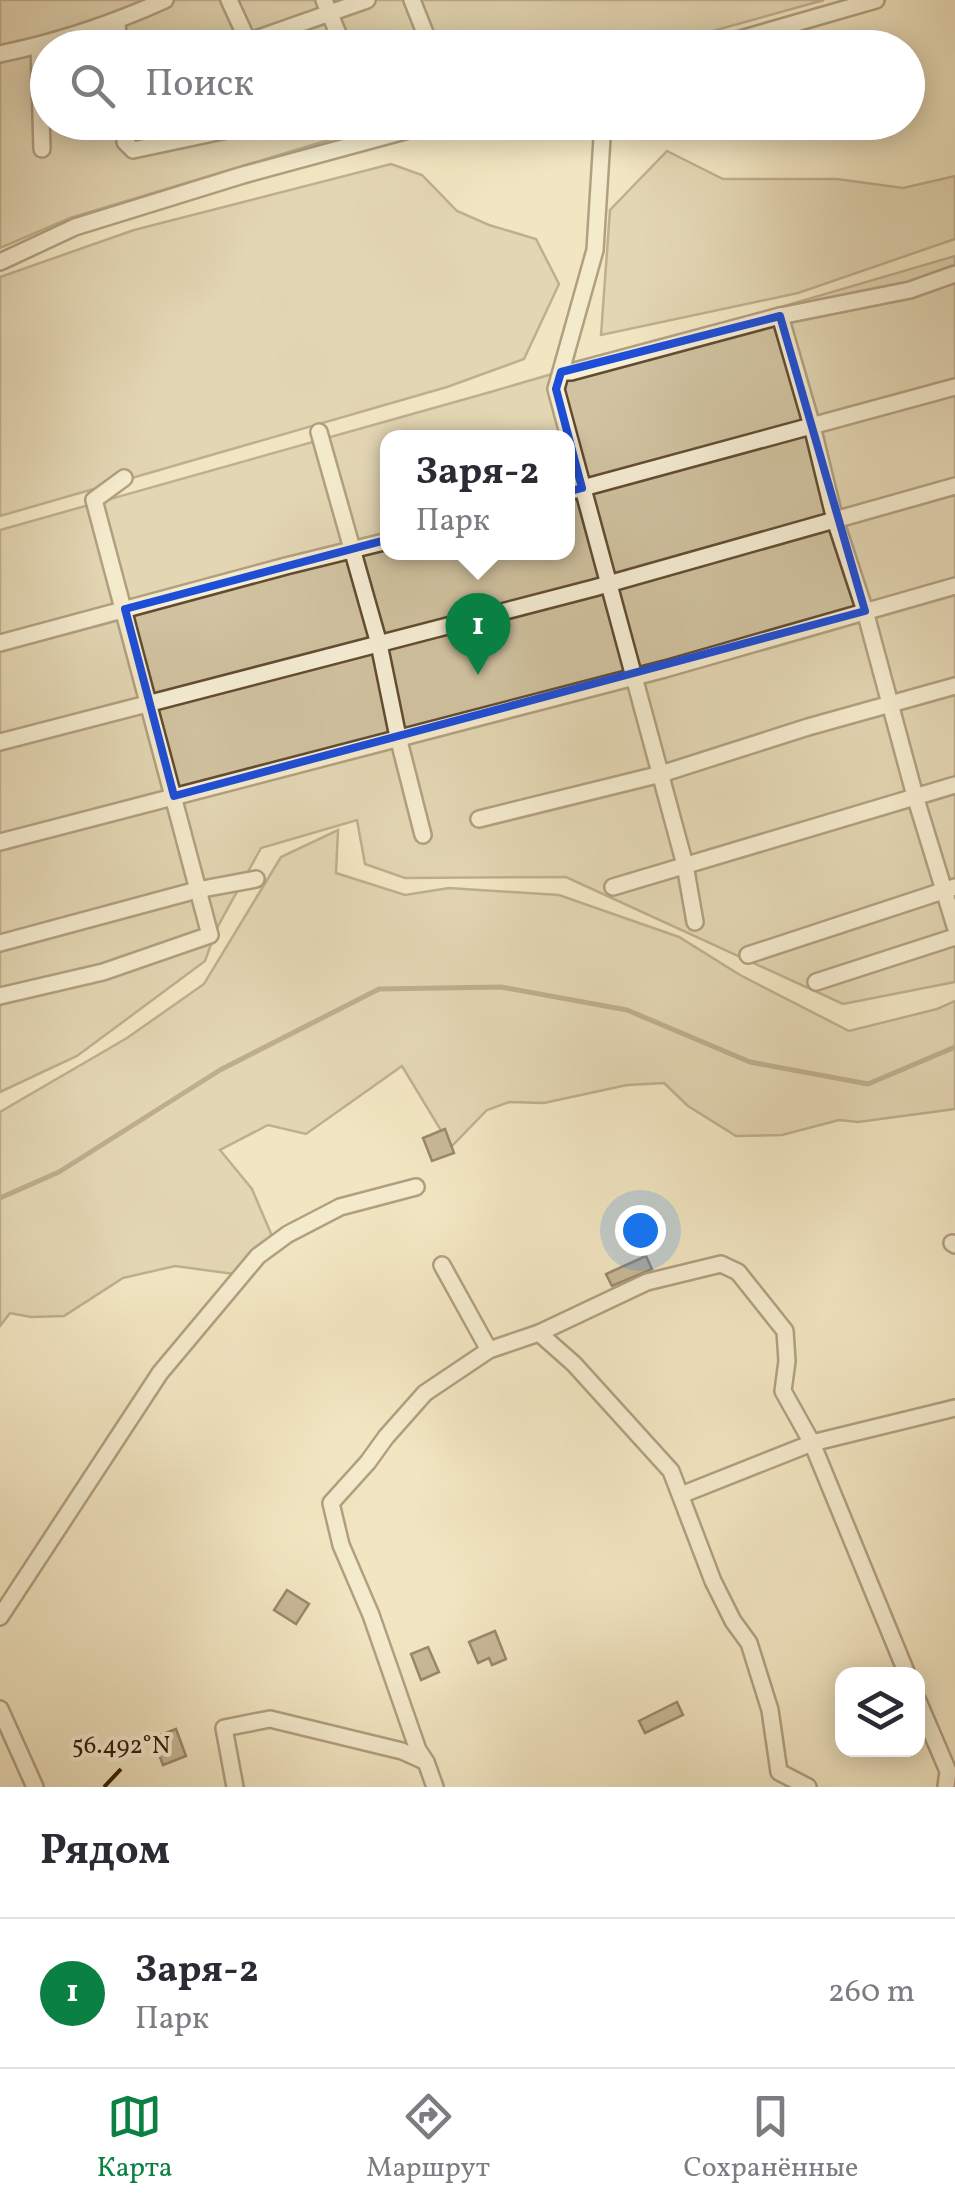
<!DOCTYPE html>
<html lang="ru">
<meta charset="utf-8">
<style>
:root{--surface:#fff;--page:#f2f2f3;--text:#2b2b33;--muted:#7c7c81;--line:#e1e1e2;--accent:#0b8043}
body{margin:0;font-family:Vollkorn,serif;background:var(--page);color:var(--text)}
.controls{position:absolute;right:30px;bottom:30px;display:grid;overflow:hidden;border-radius:20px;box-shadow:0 5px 25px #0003}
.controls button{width:90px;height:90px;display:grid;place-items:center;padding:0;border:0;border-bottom:2px solid var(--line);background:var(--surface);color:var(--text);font:50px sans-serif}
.you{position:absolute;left:640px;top:1230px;width:35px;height:35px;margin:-25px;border:8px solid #fff;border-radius:50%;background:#1a73e8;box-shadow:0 0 0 15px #1a73e833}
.badge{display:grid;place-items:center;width:65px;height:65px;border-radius:50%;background:var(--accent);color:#fff;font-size:32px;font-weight:700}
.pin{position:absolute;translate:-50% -82px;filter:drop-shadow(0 2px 5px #0008)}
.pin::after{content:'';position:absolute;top:52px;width:35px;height:30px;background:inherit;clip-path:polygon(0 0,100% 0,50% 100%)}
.popup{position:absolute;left:380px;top:430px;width:195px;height:130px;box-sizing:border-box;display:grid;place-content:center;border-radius:20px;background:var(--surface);filter:drop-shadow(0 2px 8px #0005);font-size:32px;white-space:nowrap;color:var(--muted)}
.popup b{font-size:38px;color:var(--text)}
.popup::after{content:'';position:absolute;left:50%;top:100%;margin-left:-20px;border:20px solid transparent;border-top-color:var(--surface)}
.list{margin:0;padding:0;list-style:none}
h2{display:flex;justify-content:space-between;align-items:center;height:130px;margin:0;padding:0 40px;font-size:42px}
h2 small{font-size:32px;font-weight:400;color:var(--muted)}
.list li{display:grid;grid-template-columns:65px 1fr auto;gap:30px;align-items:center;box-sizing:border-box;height:150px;padding:0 40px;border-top:2px solid var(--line)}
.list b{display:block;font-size:38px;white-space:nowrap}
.list p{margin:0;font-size:32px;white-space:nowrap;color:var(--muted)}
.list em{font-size:32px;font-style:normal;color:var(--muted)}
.icon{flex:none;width:55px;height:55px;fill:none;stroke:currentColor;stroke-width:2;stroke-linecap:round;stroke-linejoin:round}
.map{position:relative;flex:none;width:955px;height:1787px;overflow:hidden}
.search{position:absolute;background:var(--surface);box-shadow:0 5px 25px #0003;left:30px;right:30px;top:30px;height:110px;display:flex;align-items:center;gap:25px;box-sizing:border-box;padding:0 35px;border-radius:55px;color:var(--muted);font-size:38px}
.sheet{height:280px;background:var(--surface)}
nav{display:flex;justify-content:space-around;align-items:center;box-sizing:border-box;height:140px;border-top:2px solid var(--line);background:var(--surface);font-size:28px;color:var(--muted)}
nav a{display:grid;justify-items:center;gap:5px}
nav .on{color:var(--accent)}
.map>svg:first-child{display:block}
</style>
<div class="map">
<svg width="955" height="1787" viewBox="0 0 955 1787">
<rect width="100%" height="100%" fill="#f2e6c2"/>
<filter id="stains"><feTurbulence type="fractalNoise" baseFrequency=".002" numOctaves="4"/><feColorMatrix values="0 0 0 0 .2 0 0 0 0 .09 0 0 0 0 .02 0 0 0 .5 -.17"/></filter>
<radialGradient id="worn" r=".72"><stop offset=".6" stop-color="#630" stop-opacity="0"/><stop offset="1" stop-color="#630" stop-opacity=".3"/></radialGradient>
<g fill="#d1c3a1" stroke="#826e50" stroke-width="2.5" fill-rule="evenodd">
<polygon points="0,0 824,0 655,47 48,48 48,122 385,123 70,218 0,248"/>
<polygon points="667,151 723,179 837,179 903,188 955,176 955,239 798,293 601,335 610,210"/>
<polygon points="391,164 422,175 457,211 489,225 536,239 559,284 524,359 447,387 0,516 0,277 134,230"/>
<path d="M955,256v726l-112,22 -277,-127 -161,1 -40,-14 -8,-44 -96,28 -44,80 -12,33 -128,95 -77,36v-562l487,-137zM388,438h180v114h-180z"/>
<polygon points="338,830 336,873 405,895 449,888 559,895 679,937 740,975 849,1031 937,1009 955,1001 955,1109 858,1122 839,1120 782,1135 736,1136 688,1106 664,1083 627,1085 544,1103 509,1102 487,1110 451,1147 402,1066 306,1134 268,1125 220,1150 252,1189 278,1250 234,1274 175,1266 123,1278 64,1316 31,1317 10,1313 0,1326 0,1112 127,1038 204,984 281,857"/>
</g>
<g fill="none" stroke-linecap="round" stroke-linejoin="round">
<polyline stroke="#7e6a4d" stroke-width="5" points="0,1198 59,1172 220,1070 379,989 501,987 627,1010 750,1062 868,1084 955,1047"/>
</g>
<g fill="#968365" stroke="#321800" stroke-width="2.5">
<polygon points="445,1129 454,1153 432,1161 423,1138"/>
<polygon points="646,1256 652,1269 612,1286 606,1274"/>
<polygon points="287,1590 309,1604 296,1624 274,1610"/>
<polygon points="495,1631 506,1659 492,1665 489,1658 478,1663 469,1642"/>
<polygon points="428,1647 439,1672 421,1680 411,1654"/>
<polygon points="677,1702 683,1715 645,1733 639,1721"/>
<polygon points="176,1729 186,1756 163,1765 153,1738"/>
</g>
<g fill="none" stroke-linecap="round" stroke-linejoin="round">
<defs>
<g id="minor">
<polyline points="229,0 251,48"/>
<polyline points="324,0 344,48"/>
<polyline points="412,0 431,48"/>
<polyline points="117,22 119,48"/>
<polyline points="39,46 42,149"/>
<polyline points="230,48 367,0"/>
<polyline points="709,48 876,0"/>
<path d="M0,54c58,-12 112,-30 165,-54"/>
<polyline points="124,122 125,142 133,150 264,122"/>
<polyline points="603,122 595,250 556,389 685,865 695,922"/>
<polyline points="0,262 75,227 243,175 438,122"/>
<polyline points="780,316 812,426 835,520 865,611 915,796 955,926"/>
<polyline points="561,372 571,372 780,316 910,290 955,274"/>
<polyline points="319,432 379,644 398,737 423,835"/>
<polyline points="568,492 955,387"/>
<polyline points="0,643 286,566 388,541"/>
<polyline points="0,742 594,588 955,486"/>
<polyline points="479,819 661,774 808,727 955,686"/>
<polyline points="0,842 665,669 955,586"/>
<polyline points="613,887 955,785"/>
<polyline points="0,943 197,890 256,879"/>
<polyline points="748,955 955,887"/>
<polyline points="816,982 955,937"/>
<polyline points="0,996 103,972 210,935 94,500 124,478"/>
<polyline points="952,1243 955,1245"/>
<polyline points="442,1265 489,1350"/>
<polyline points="539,1333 574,1364 671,1471 713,1581 733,1621 749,1643 770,1710 779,1772 808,1787"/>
<polyline points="681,1495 812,1443 955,1408"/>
<polyline points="0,1617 160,1373 258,1256 288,1234 340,1207 416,1187"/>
<polyline points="918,1701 948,1771 946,1787"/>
<polyline points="0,1709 35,1787"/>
<polyline points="235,1787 224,1728 270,1719 402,1751 424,1761"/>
<polyline points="435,1787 426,1762 418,1750 371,1615 341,1545 331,1503 368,1462 386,1437 425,1393 489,1350 539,1333 647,1282 721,1264 738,1272 785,1331 787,1361 783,1391 812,1443 907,1674"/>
</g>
</defs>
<use href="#minor" stroke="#624c30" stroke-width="20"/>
<use href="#minor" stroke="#f7efd7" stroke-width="15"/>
</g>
<path d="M0 0H955V1787H0ZM780,316l85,295 -691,185 -49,-187 457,-121 -26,-99 5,-17z" fill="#f2e6c2" fill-opacity=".55" fill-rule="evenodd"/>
<path fill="none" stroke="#1d4ed8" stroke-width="8" stroke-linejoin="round" d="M780,316l85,295 -691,185 -49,-187 457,-121 -26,-99 5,-17z"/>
<path fill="none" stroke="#321800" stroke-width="4" d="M104,1787l17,-18"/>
<g font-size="25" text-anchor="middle" fill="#321800" stroke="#f7efd7" stroke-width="8" stroke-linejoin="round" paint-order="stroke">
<text x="121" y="1753">56.492°N</text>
</g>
<rect width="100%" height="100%" filter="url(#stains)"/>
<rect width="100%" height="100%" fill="url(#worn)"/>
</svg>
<div class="controls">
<button><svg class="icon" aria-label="layers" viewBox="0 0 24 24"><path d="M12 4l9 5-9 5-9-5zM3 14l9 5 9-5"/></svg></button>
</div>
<div class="you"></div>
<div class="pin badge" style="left:478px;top:675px">1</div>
<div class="popup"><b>Заря-2</b>Парк</div>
<div class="search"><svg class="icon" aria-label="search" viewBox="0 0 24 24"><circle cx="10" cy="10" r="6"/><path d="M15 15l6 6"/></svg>Поиск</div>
</div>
<section class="sheet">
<h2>Рядом<small></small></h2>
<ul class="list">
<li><span class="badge">1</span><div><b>Заря-2</b><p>Парк</p></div><em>260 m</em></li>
</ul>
</section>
<nav>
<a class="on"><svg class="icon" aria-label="map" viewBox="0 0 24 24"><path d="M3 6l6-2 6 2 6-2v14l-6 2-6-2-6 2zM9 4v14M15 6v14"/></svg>Карта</a>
<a><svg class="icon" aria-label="directions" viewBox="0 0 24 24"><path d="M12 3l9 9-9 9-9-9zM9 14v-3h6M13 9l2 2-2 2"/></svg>Маршрут</a>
<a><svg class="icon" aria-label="saved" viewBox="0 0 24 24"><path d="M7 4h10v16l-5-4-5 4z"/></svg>Сохранённые</a>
</nav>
